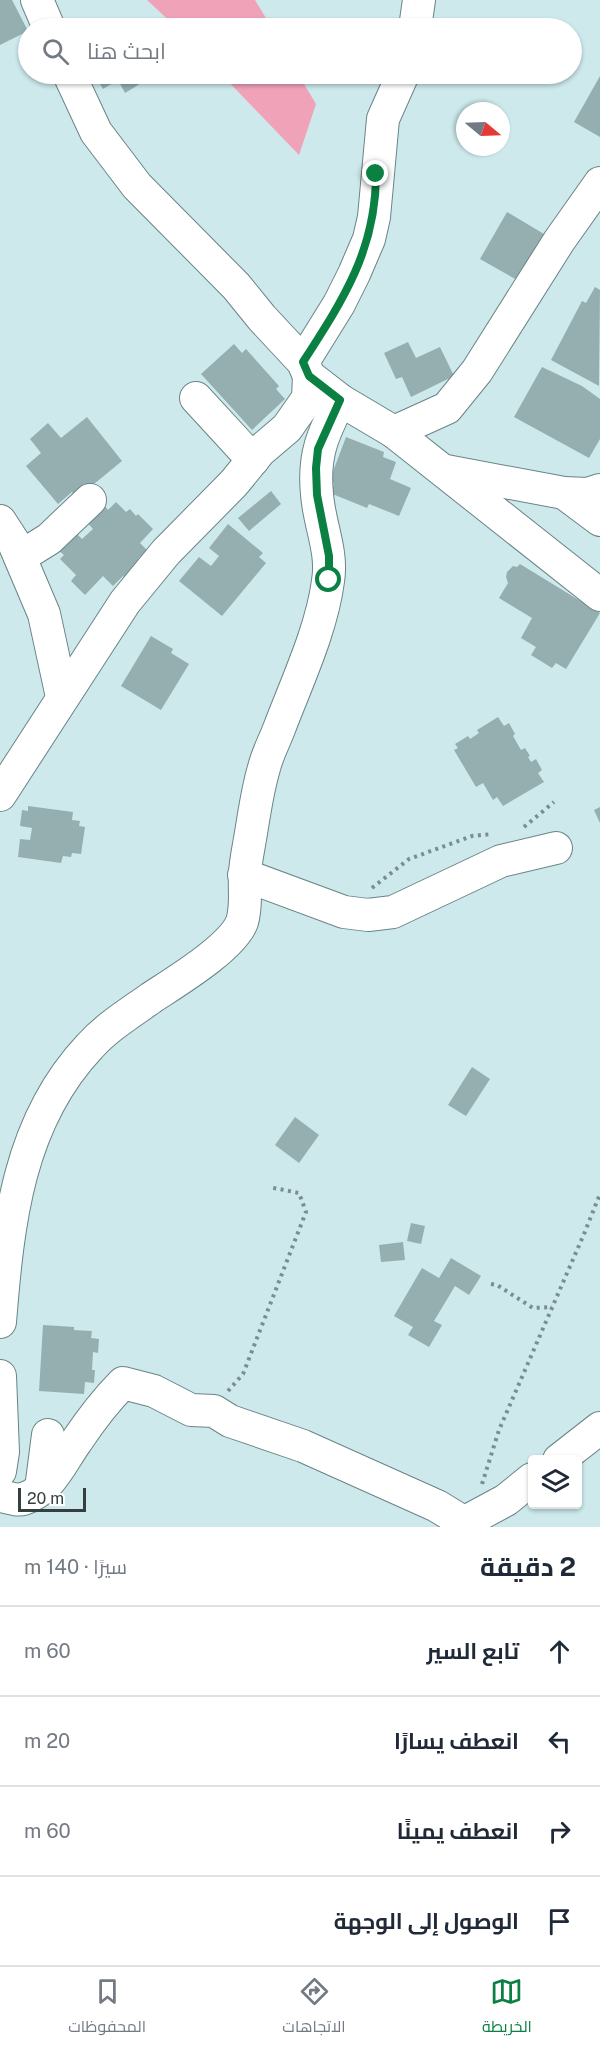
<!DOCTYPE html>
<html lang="ar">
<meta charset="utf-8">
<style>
:root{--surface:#fff;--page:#f6f6f7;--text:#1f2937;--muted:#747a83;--line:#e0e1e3;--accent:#0b8043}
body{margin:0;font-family:"Public Sans",Cairo,sans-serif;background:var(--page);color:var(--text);direction:rtl}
.controls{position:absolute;right:18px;bottom:18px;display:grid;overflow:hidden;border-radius:6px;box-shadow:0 2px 4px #0004}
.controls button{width:54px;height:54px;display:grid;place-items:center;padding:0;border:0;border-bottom:2px solid var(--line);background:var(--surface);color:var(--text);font:30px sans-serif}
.compass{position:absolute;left:456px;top:102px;width:54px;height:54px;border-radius:50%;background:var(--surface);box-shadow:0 2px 4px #0004;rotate:109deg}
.scale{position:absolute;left:18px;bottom:15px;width:68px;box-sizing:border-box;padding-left:6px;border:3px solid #343f3f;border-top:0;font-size:16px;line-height:21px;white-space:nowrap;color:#343f3f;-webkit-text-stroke:4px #fff;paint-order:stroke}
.stop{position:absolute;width:18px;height:18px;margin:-14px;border:4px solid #0b8043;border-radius:50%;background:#fff}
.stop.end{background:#0b8043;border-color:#fff;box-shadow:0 2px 6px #0008}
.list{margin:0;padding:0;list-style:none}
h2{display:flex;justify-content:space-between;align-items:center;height:78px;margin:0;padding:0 24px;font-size:26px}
h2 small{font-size:20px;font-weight:400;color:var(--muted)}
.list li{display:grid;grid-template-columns:39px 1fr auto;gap:18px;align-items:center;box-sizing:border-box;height:90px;padding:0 24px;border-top:2px solid var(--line)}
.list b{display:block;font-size:22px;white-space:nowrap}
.list em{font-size:20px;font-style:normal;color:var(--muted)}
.icon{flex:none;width:33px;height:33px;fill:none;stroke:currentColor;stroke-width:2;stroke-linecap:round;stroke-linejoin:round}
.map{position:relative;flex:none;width:600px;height:1527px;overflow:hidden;direction:ltr}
.search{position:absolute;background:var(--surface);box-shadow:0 2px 4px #0004;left:18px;right:18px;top:18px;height:66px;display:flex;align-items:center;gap:15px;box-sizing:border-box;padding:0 21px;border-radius:33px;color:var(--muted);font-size:22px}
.sheet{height:438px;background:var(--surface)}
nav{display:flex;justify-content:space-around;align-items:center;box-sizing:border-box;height:84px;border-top:2px solid var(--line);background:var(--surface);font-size:16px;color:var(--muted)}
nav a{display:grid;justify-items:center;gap:3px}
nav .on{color:var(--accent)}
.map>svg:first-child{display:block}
</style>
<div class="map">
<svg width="600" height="1527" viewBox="0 0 600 1527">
<rect width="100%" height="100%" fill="#cde9eb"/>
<g fill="#f0a2b9">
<polygon points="147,0 255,0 272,28 177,28"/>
<polygon points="221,74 298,74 316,104 299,155"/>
</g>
<g fill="#95afb1">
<polygon points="0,0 12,0 28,31 0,45"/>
<polygon points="138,23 142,28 128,28"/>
<polygon points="94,74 145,74 148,79 125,93 118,80 103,89"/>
<polygon points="600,76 600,137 574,122"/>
<polygon points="507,212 544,234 517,280 480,259"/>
<polygon points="595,287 600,290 599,386 551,360 582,301 586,303"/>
<polygon points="408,342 416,358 440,347 454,376 411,397 402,377 396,379 384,353"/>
<polygon points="234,344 242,353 246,349 279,386 276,389 285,399 252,430 201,374"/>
<polygon points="542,367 582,386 600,399 600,439 589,458 514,417"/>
<polygon points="87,417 122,461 77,498 72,492 58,504 26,466 41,453 30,439 48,423 61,438"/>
<polygon points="346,437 384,452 383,457 396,462 390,479 411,488 399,516 369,504 367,508 330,493 334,484 329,482"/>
<polygon points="271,491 281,504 249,531 238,518"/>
<polygon points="116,502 126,512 130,509 136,516 138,514 153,529 140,543 147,550 138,559 143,564 127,580 123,576 113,586 103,576 85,595 71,581 76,575 60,559 64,555 58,550 75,532 82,539 93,529 86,521 103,504 108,510"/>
<polygon points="228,524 263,553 259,557 266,563 222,616 179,581 199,557 211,566 219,556 209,548"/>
<polygon points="520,564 600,613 566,669 556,663 552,668 531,655 536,647 521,638 532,618 499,598 508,583 506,577 507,572 513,566 517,567"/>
<polygon points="151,636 173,649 171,653 189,664 161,710 121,686"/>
<polygon points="498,717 504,726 509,723 515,734 513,736 521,750 525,748 530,756 528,757 531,762 536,759 542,770 538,773 544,782 503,806 497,797 493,800 483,783 476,787 454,750 458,748 455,744 468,736 470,739 479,733 477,730"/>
<polygon points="28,806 73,812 72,820 80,821 79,826 85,827 81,854 72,853 71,857 63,856 61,863 18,857 20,839 30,840 32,828 20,826 22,810 28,811"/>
<polygon points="600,807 600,823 594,810"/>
<polygon points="472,1067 490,1079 466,1116 448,1105"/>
<polygon points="295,1117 319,1135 299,1163 275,1145"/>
<polygon points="411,1223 425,1226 421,1244 407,1241"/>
<polygon points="403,1242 405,1260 381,1262 379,1245"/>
<polygon points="451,1258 481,1276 469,1295 455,1286 434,1321 442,1325 429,1347 408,1335 413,1327 394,1316 422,1268 439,1278"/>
<polygon points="43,1325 74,1327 74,1330 92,1331 91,1338 99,1339 98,1353 93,1352 92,1370 95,1370 94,1383 85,1382 84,1394 39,1391"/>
</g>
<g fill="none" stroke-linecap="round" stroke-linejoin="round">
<defs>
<g id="minor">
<polyline points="37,0 49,28"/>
<polyline points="415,28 419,0"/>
<polyline points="69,74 96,132 137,186 236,286 262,318 303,362 309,376 340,400 394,432 600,595"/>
<polyline points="303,362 339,304 354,274 369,239 374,217 383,119 403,74"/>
<polyline points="196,398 253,460"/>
<polyline points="394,432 447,408 477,371 559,241 600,183"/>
<polyline points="446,471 564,493 588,494 600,490"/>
<polyline points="564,493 600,520"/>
<polyline points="0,521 13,541 44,614 62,697"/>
<polyline points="20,557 49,539 90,500"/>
<polyline points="0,795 125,602 166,552 234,483 260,451 287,428 308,398 309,376"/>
<polyline points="244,875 344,912 368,915 393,912 501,861 556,848"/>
<path d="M0,1322c8,-99 18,-200 90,-276 17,-19 40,-33 61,-48 24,-16 81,-50 91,-76 5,-16 2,-31 3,-47 0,-11 3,-24 5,-36 4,-23 7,-48 14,-71 3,-13 10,-26 15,-39 17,-45 43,-100 49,-148 5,-30 -9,-57 -11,-87 -4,-39 6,-60 23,-94"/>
<polyline points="0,1376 3,1452 0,1471"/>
<polyline points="559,1460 600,1428"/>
<polyline points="41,1489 48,1435"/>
<path d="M0,1496c7,1 17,5 23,3 28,-9 38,-36 53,-57 14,-21 29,-41 47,-59l31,8 37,19 23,1 16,10 73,25 134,60 26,16"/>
<polyline points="456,1527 506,1500 532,1479"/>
</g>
</defs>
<use href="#minor" stroke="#6a8486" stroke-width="34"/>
<g stroke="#7b8e8f" stroke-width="4" stroke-dasharray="3 4.5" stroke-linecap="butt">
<polyline points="524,827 554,802"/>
<polyline points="372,888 409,859 472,836 492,834"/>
<polyline points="491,1284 497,1285 533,1308 552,1307"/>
<polyline points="228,1391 243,1374 306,1212 299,1193 269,1187"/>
<polyline points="482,1484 499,1430 584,1234 600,1194"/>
</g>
<use href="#minor" stroke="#fff" stroke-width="32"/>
</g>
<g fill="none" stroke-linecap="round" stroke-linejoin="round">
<path stroke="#0b8043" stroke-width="8" d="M329,580v-24l-12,-61 -1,-27 2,-19 22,-49 -31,-24 -6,-14c40,-62 73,-112 73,-188"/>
</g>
</svg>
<div class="controls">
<button><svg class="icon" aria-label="layers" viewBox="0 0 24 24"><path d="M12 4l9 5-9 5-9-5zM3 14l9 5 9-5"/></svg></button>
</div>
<svg class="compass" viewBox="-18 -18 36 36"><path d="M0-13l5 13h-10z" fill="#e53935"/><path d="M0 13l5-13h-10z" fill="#747a83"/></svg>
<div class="scale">20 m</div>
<div class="stop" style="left:329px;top:580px"></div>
<div class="stop end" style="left:376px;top:174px"></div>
<div class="search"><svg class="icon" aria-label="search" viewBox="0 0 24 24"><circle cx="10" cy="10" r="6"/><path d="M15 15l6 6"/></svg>ابحث هنا</div>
</div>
<section class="sheet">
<h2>2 دقيقة<small>سيرًا · 140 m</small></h2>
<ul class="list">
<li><svg class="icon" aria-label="ahead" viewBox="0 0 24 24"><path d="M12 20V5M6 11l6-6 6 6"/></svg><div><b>تابع السير</b></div><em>60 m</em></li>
<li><svg class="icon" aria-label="left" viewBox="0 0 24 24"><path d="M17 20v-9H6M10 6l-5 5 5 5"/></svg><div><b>انعطف يسارًا</b></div><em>20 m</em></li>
<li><svg class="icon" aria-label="right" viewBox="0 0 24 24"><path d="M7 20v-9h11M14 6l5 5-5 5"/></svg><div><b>انعطف يمينًا</b></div><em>60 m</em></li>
<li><svg class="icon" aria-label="arrive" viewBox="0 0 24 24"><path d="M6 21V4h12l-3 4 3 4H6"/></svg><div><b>الوصول إلى الوجهة</b></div></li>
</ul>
</section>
<nav>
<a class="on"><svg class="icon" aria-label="map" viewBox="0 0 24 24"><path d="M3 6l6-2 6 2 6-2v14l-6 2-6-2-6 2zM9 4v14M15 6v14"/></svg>الخريطة</a>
<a><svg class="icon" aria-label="directions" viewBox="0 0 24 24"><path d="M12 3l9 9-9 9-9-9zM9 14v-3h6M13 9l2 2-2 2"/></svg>الاتجاهات</a>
<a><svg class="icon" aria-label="saved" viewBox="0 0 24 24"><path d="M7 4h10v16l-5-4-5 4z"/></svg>المحفوظات</a>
</nav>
